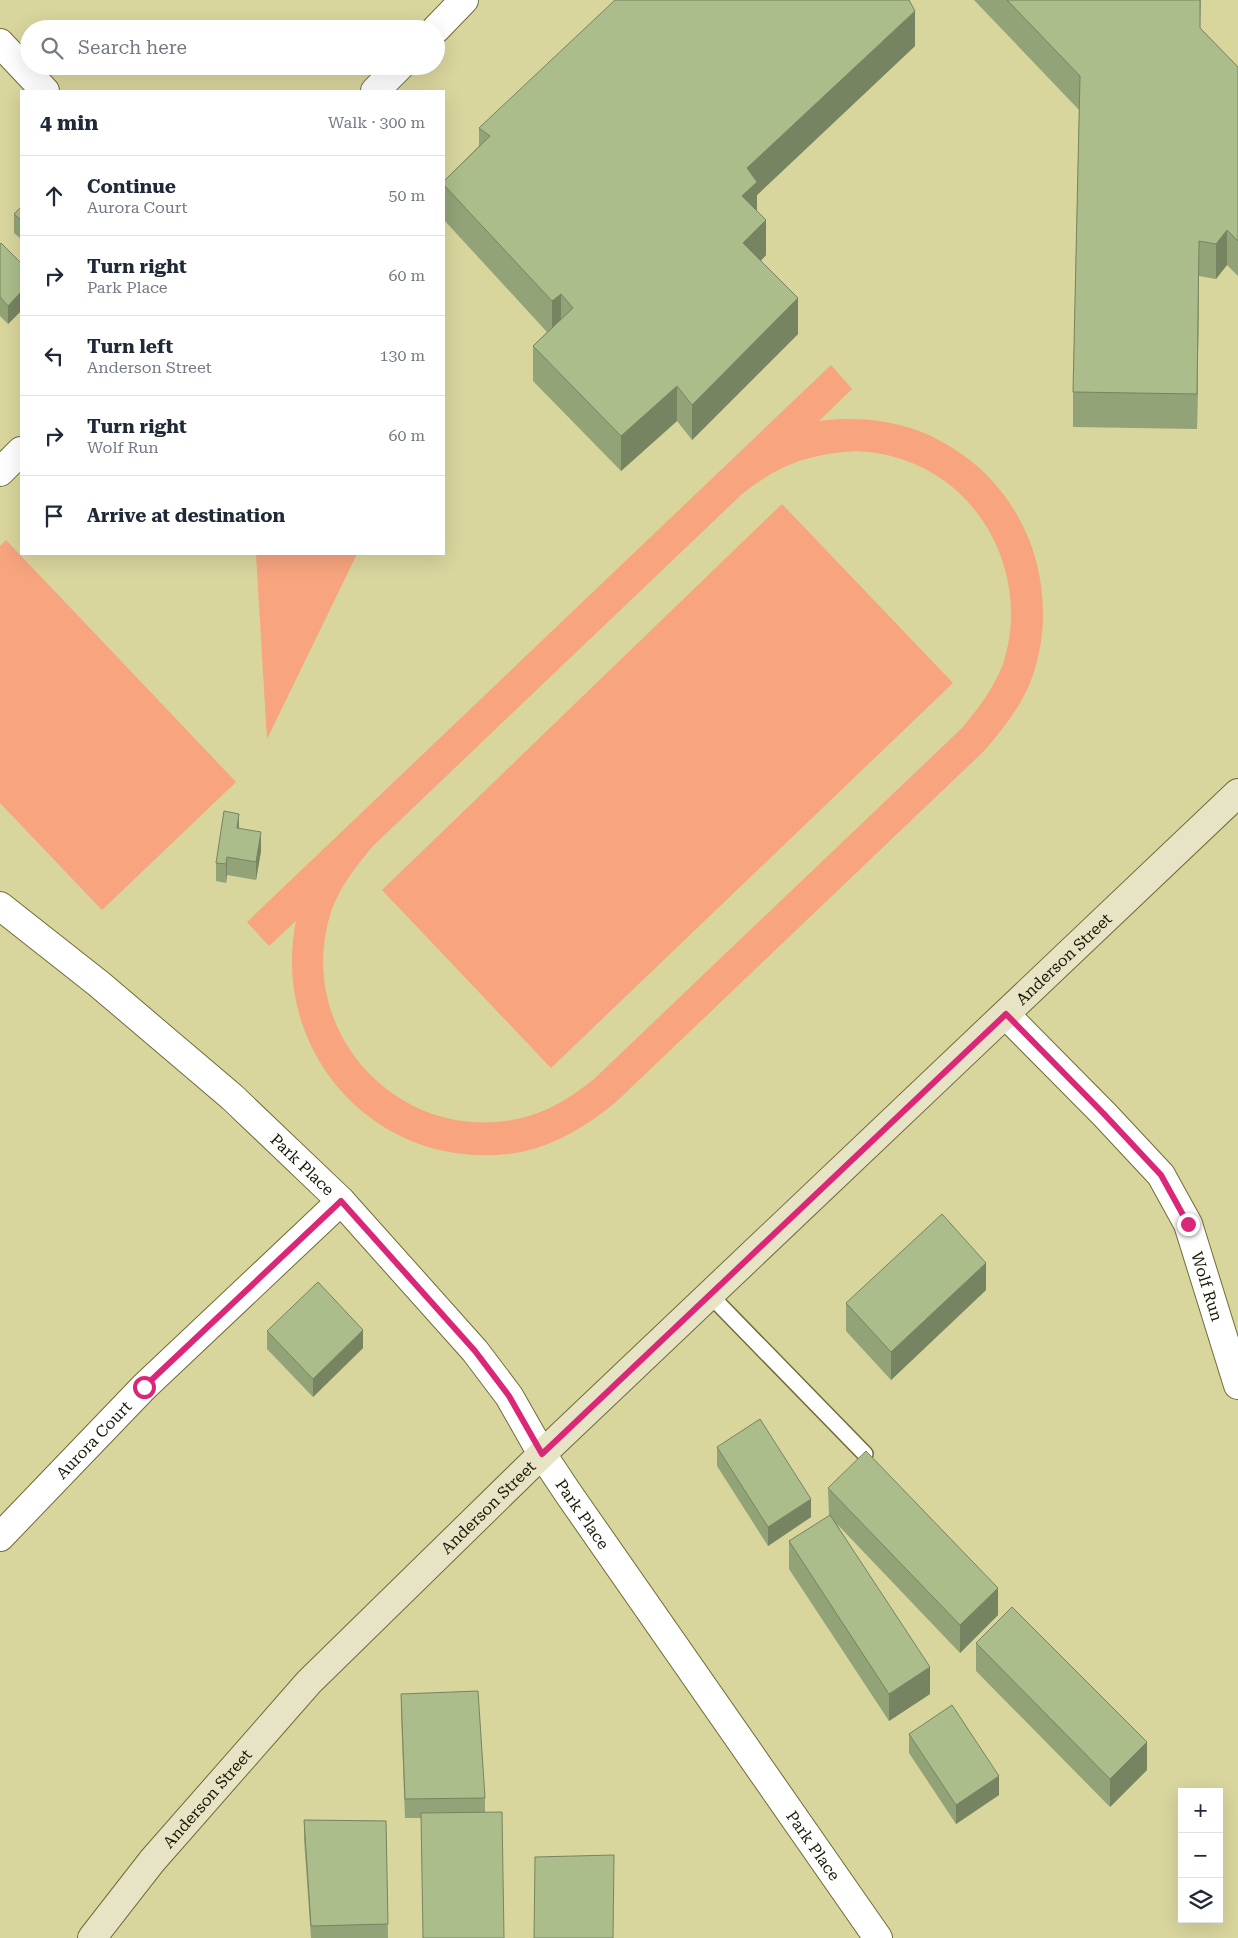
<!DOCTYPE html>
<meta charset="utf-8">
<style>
:root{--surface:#fff;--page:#f2f2f3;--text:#1f2937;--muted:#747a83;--line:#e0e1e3}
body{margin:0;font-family:"Roboto Serif",serif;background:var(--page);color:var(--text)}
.controls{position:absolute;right:15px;bottom:15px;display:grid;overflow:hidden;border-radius:0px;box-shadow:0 5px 20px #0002}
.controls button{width:45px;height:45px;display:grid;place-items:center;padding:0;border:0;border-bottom:1px solid var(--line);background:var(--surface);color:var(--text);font:25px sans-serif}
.stop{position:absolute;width:15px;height:15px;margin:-11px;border:4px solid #db2777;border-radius:50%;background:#fff}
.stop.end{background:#db2777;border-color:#fff;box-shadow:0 1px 5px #0008}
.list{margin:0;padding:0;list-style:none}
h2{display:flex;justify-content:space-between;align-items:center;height:65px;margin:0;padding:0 20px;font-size:21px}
h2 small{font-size:16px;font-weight:400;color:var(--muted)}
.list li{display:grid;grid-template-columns:32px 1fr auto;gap:15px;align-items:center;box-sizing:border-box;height:80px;padding:0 20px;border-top:1px solid var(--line)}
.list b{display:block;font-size:19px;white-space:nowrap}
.list p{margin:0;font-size:16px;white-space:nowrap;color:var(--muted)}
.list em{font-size:16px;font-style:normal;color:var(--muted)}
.icon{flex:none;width:28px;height:28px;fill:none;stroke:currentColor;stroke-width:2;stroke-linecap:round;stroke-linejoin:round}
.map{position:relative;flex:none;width:1238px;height:1938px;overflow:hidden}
.search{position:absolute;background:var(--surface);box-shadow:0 5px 20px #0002;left:20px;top:20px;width:425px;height:55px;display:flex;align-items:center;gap:12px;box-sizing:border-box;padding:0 18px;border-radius:28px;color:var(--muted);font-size:19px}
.panel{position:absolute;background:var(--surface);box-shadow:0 5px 20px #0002;left:20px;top:90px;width:425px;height:465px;border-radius:0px}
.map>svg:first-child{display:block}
</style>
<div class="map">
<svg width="1238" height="1938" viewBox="0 0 1238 1938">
<rect width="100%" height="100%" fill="#d8d59d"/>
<g fill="#f7a47f" fill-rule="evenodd">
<path d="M831,365l21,24 -33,32c32,-4 63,-2 94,8 14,4 28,12 41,20 75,47 107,142 79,226 -10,29 -29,53 -49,76l-368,351c-32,26 -66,47 -108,52 -134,15 -238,-103 -212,-233l-27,25 -22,-24zM856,451c16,1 32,3 48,9 83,28 126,122 99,204 -9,24 -25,45 -41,64l-368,351c-20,16 -41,30 -65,37 -125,36 -239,-84 -197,-207 9,-24 25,-44 41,-63l368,-351c37,-30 67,-41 115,-44z"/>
<polygon points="782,504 953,683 551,1068 382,890"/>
<polygon points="6,540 236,782 102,910 0,803 0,546"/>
<polygon points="256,554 357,554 267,739"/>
</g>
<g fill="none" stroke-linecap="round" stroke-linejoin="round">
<defs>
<polyline id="lane" points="710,1295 865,1454"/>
<g id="street">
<polyline points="436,29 464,0"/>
<polyline points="0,43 45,91"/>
<polyline points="375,91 400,66"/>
<polyline points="0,472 21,451"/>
<path id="s1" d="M0,906l99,78 133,113 109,104 134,150 34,45 33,58 26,39 310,445"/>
<path id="s2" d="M1006,1015l98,99 57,61 27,49 50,161"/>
<path id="s3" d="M0,1537l144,-150 197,-186"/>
</g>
<g id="secondary">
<path id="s4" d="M92,1938l60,-77 157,-179 233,-228 696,-661"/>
</g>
</defs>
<use href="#lane" stroke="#706c38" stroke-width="18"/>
<use href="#street" stroke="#706c38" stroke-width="30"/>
<use href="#secondary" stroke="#706c38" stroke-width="30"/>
<use href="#lane" stroke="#fff" stroke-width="15"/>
<use href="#street" stroke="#fff" stroke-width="28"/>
<use href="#secondary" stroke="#e6e4c5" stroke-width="28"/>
</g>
<g fill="#92a377">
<polygon points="974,0 1201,0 1200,28 1238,67 1238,276 1227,265 1216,279 1199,276 1197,429 1073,427 1073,392 1079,110"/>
<polygon points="915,46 757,195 757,211 766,255 761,261 798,334 692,440 677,421 621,471 533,381 533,346 547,332 444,220 444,181 479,146 479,128"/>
<polygon points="21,207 21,239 14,233 14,214"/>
<polygon points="0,244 21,263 21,311 8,324 0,316"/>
<polygon points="239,828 261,851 256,880 227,875 226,883 216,881 216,863"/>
<polygon points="986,1290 891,1380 846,1331 846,1303"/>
<polygon points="267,1331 363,1348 313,1397 267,1349"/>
<polygon points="717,1447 811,1517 768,1546 717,1466"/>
<polygon points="828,1488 998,1615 960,1653 837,1524 930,1694 889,1721 789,1569 789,1541 829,1516"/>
<polygon points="976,1643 1147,1770 1110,1807 976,1671"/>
<polygon points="401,1694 485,1798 485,1812 421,1818 405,1818 401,1712"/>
<polygon points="909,1734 999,1795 956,1824 909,1753"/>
<polygon points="304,1820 386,1821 388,1938 311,1938 304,1839"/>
</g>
<g fill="#778461">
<polygon points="915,11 915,46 757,195 757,217 742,196 747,168"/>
<polygon points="766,220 766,255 743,278 743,243"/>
<polygon points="1227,230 1227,265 1216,279 1216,244"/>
<polygon points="1199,241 1199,276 1197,429 1197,394"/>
<polygon points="21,292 21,311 8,324 8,306"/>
<polygon points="561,294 561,329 552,337 552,301"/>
<polygon points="798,298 798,334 692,440 692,405"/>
<polygon points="677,386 677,421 621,471 621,436"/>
<polygon points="239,814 239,832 237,828"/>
<polygon points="261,832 261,851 256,880 256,862"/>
<polygon points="227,857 227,875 226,883 226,864"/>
<polygon points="986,1263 986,1290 891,1380 891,1352"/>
<polygon points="363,1330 363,1348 313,1397 313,1379"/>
<polygon points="811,1499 811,1517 768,1546 768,1527"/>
<polygon points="998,1588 998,1615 960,1653 960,1625"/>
<polygon points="930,1667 930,1694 889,1721 889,1694"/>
<polygon points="1147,1742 1147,1770 1110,1807 1110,1779"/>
<polygon points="999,1776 999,1795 956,1824 956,1805"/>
</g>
<g fill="#aabd8a" stroke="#778461">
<polygon points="615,0 909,0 915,11 747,168 757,182 742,196 766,220 743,243 798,298 692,405 677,386 621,436 533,346 573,308 561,294 552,301 444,185 444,181 490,136 479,128"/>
<polygon points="1007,0 1200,0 1200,28 1238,67 1238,241 1227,230 1216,244 1199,241 1197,394 1073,392 1080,76"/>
<polygon points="21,207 21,220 14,214"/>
<polygon points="1,243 21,263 21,292 8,306 0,297 0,244"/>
<polygon points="224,811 239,814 237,828 261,832 256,862 227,857 226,864 216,863"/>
<polygon points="942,1214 986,1263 891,1352 846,1303"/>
<polygon points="318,1282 363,1330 313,1379 267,1331"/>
<polygon points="760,1419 811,1499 768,1527 717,1447"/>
<polygon points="866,1451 998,1588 960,1625 828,1488"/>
<polygon points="830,1515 930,1667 889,1694 789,1541"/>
<polygon points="1012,1607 1147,1742 1110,1779 976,1643"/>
<polygon points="478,1691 485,1798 405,1799 401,1694"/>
<polygon points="952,1705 999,1776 956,1805 909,1734"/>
<polygon points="502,1812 504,1938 423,1938 421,1813"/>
<polygon points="304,1820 386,1821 388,1924 311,1926"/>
<polygon points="614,1855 613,1938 534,1938 535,1857"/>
</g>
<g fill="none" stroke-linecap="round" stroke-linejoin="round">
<polyline stroke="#db2777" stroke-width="6" points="144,1387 341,1201 475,1351 509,1396 542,1454 1006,1014 1104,1114 1161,1175 1188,1224"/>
</g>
<g text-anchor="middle" stroke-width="4.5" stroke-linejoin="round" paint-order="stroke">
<g font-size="16" fill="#1a1804" stroke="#d8d59d">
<text dy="6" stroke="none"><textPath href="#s4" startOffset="1381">Anderson Street</textPath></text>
<text dy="6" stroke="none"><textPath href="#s1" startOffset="398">Park Place</textPath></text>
<text dy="6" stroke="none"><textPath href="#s2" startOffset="344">Wolf Run</textPath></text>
<text dy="6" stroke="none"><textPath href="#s3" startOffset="135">Aurora Court</textPath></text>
<text dy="6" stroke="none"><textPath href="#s4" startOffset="586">Anderson Street</textPath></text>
<text dy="6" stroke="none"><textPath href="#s1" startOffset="848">Park Place</textPath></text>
<text dy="6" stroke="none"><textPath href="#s4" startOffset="181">Anderson Street</textPath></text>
<text dy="6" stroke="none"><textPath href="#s1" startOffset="1252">Park Place</textPath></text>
</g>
</g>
</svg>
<div class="controls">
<button>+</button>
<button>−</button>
<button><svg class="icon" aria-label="layers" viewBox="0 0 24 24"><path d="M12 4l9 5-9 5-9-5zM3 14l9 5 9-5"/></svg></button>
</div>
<div class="stop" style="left:144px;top:1387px"></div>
<div class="stop end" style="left:1188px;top:1224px"></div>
<div class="search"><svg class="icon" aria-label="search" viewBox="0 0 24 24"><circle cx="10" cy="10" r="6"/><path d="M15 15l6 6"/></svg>Search here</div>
<section class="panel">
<h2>4 min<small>Walk · 300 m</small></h2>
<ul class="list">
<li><svg class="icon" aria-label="ahead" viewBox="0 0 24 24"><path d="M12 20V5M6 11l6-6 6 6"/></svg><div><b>Continue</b><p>Aurora Court</p></div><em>50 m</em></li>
<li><svg class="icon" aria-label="right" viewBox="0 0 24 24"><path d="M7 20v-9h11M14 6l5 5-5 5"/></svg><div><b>Turn right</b><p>Park Place</p></div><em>60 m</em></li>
<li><svg class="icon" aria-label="left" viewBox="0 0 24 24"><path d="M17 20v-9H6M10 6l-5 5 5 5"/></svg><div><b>Turn left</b><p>Anderson Street</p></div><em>130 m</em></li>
<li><svg class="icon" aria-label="right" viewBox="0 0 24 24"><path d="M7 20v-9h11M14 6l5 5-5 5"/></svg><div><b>Turn right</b><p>Wolf Run</p></div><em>60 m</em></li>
<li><svg class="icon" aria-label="arrive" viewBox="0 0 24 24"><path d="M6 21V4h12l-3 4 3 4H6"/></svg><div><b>Arrive at destination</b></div></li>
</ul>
</section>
</div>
